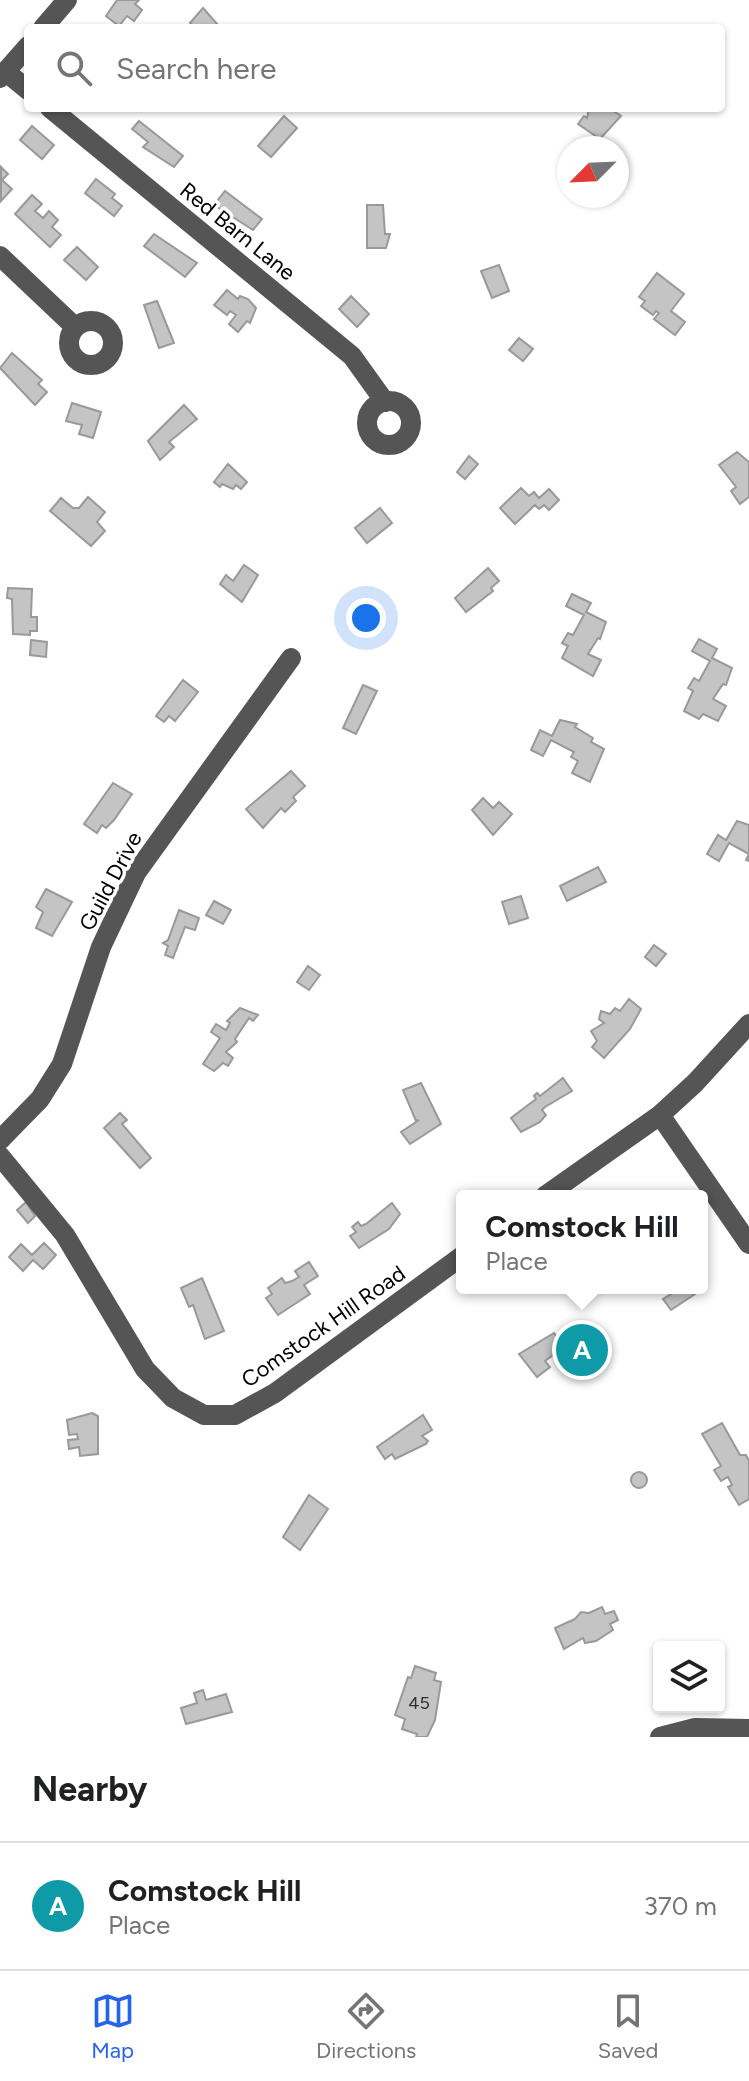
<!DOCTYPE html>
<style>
:root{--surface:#fff;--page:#f6f6f6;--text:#202124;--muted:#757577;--line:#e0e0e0;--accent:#2563eb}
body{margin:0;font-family:Figtree,sans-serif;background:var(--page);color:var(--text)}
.controls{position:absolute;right:24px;bottom:24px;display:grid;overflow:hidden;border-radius:8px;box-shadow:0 2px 6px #0004}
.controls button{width:72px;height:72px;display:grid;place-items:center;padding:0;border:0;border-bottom:2px solid var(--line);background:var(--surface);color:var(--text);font:40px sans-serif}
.compass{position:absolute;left:557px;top:136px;width:72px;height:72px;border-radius:50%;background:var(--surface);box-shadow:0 2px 6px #0004;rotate:246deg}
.you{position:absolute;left:366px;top:618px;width:28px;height:28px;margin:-20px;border:6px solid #fff;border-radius:50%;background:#1a73e8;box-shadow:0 0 0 12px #1a73e833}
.badge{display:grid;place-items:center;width:52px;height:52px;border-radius:50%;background:var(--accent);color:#fff;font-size:26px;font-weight:700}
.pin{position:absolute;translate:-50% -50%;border:4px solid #fff;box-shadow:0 2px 8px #0006}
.popup{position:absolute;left:456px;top:1190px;width:252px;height:104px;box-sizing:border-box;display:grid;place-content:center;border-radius:8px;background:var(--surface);filter:drop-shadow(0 2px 6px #0005);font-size:26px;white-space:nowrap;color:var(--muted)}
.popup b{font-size:30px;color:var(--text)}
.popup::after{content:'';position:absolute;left:50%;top:100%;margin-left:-16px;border:16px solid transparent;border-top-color:var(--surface)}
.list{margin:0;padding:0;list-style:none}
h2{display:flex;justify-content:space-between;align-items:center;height:104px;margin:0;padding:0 32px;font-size:34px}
h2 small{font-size:26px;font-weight:400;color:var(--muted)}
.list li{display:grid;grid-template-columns:52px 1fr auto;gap:24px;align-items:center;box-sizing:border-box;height:128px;padding:0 32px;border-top:2px solid var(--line)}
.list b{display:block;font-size:30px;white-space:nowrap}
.list p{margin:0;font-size:26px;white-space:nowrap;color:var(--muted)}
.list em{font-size:26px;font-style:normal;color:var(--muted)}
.icon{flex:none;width:44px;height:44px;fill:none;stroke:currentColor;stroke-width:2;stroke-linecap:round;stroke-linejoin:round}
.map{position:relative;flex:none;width:749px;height:1737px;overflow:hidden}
.search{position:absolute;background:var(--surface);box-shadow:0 2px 6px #0004;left:24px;right:24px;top:24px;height:88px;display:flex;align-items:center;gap:20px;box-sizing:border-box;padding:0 28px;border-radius:8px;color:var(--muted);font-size:30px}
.sheet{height:232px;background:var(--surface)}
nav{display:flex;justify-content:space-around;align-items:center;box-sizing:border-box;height:112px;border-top:2px solid var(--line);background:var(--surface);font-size:22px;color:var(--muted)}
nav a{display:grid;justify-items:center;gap:4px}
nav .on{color:var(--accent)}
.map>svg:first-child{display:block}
</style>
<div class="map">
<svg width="749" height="1737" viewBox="0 0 749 1737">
<rect width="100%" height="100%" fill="#fff"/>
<g fill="#c4c4c4" stroke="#999" stroke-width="2">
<polygon points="117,0 139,0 135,4 142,10 134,21 127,16 119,26 106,16"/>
<polygon points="203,8 218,25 215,28 196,28 190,23"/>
<polygon points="589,108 609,108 621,116 600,139 578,124 584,116 587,118"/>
<polygon points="284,116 297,128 271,157 258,146"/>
<polygon points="139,121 183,156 174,167 143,147 148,142 132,129"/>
<polygon points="32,126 54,145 42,159 20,140"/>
<polygon points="1,167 8,174 2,180 12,189 1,201"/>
<polygon points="96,179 115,194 112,198 122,206 114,216 85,193"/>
<polygon points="225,191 262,219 253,230 214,205"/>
<polygon points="32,195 42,204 35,211 43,218 49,211 58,220 52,227 61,235 50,247 15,214"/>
<polygon points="367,205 383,205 385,234 390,234 386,248 367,248"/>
<polygon points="154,234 197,263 185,277 144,246"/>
<polygon points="77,247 98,267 86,280 64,260"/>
<polygon points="499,265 509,291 492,298 481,271"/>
<polygon points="657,273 684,294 671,311 685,322 675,335 654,319 659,313 656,311 653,315 641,306 645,301 639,297"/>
<polygon points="227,290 238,299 240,296 248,299 256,308 250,323 247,321 238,332 229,324 236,315 230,311 227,315 214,305"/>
<polygon points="351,296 369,314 357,327 339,309"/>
<polygon points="157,301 174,343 159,348 144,305"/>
<polygon points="519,338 533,349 523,361 509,350"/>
<polygon points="12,353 42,380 38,384 47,392 35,405 0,368"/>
<polygon points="72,403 101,412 93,438 79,434 82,425 66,421"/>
<polygon points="184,405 197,419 169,442 174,447 160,460 148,441"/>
<polygon points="737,452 749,462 749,497 740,504 731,491 736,487 719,465"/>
<polygon points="469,456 478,464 465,479 457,472"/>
<polygon points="228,464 247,482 241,489 236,485 233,489 222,484 220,487 214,482"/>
<polygon points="521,488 529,496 534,492 539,498 549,489 559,500 549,510 544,505 539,509 535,505 515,524 500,508"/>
<polygon points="88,497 105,512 97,522 105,531 91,546 50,511 61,498 73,508 79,508"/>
<polygon points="380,508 392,523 367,543 355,528"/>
<polygon points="244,565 258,575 242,602 220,584 226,575 233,581"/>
<polygon points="488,568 499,581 491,588 493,591 466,612 455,598"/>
<polygon points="8,588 32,589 31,617 37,617 37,631 30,631 30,635 13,634 12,599 7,598"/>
<polygon points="572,594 591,603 586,612 606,622 600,639 598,638 588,654 601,660 593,676 562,658 568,646 562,643 568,633 573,635 584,615 566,606"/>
<polygon points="699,639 717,649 712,658 732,668 726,685 723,684 713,699 726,706 718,721 703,714 699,719 684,711 693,691 688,688 694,678 699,681 710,661 692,651"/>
<polygon points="31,640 47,642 46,657 30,655"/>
<polygon points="183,680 198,692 175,721 169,716 164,722 156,716"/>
<polygon points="363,685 377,691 356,734 343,728"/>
<polygon points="560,720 577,724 575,727 593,738 591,742 604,749 590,782 572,773 578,761 571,757 574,752 551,740 543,756 531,750 540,730 552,736"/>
<polygon points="291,771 305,786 293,797 296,801 285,812 281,808 263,828 246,809"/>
<polygon points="113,783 132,794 114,820 106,828 102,825 97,833 84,824"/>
<polygon points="483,798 493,808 499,802 512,814 493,835 472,810"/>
<polygon points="737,821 749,825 749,861 746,860 749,854 729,843 719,861 707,854 718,835 726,840"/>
<polygon points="598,867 606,882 567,901 560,886"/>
<polygon points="46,889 72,902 52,936 36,928 43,912 36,907"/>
<polygon points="521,896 528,918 509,924 502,902"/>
<polygon points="214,901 231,910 223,924 206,915"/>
<polygon points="179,910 199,918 195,930 185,927 173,958 165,955 168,946 163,943 168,940"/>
<polygon points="654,945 666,954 656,966 645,957"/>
<polygon points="308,966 320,975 309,990 297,982"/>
<polygon points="629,999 641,1009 630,1029 604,1058 592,1047 597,1041 591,1031 604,1023 599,1019 601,1011 610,1014 615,1008 620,1011"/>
<polygon points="240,1008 258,1015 253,1021 249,1018 235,1039 237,1042 226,1052 233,1058 228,1066 223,1063 214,1071 203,1064 220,1038 211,1032 216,1024 226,1030 230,1023 227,1021"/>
<polygon points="563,1078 572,1091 545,1107 542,1110 546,1115 540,1122 521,1132 511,1118 536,1099 534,1096 537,1093 540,1096"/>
<polygon points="421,1083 441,1124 410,1144 401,1132 419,1120 416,1121 403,1090"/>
<polygon points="120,1113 127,1120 122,1124 151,1158 140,1168 104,1128"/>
<polygon points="26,1202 35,1216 28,1223 17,1210"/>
<polygon points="392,1203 400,1214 389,1229 359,1248 350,1236 356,1232 352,1227 358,1222 361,1226 366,1224"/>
<polygon points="44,1243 56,1255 43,1269 33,1260 23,1271 9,1257 21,1244 32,1255"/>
<polygon points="309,1262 318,1276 304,1285 310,1294 278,1315 266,1298 272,1294 268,1288 282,1278 285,1283 292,1281 299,1277 295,1271"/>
<polygon points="202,1278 224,1331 205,1339 193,1305 189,1307 181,1288"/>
<polygon points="667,1288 691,1288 695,1294 671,1310 663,1299 671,1294"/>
<polygon points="554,1333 564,1347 545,1361 550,1367 537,1377 519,1354"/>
<polygon points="92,1413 98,1416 98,1454 80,1456 79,1447 69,1449 68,1440 78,1439 77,1434 69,1435 67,1420"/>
<polygon points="423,1415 432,1430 422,1436 428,1441 426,1444 395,1459 392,1454 385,1459 377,1447"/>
<polygon points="722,1423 740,1455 746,1455 749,1461 749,1499 739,1505 728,1487 732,1485 728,1477 721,1481 714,1470 721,1466 702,1434"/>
<circle cx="639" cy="1480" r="8"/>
<polygon points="309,1495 328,1509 300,1550 283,1537"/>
<polygon points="602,1607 605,1614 614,1611 618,1620 610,1624 613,1630 596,1641 585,1643 583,1638 564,1649 555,1628 575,1619 581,1612 589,1613"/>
<polygon points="415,1666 436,1673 434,1680 441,1682 435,1720 427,1737 416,1737 417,1734 402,1729 405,1719 395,1715 408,1677 411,1678"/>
<polygon points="203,1690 206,1700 226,1694 232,1712 186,1724 181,1708 197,1703 194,1693"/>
</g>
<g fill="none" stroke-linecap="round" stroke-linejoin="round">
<g stroke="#555" stroke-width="20">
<polyline points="43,28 67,0"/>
<polyline points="6,72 28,90"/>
<polyline points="0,78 28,46"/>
<polyline points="50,108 352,356 385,402"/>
<polyline points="0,256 75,327"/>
<circle cx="91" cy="343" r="22"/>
<circle cx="389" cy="423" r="22"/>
<polyline points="660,1115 749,1244"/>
<polyline points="0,1140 40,1099 62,1064 101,947 136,873 291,658"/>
<polyline points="0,1156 65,1235 145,1369 173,1398 204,1415 235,1415 275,1393 462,1256"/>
<polyline points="545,1196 660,1115 695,1083 749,1024"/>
<polyline points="660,1737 695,1728 749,1729"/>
</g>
</g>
<g text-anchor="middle" stroke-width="7" stroke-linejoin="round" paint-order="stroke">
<g font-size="18" fill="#313131">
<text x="419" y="1709">45</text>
</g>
<g font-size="22" fill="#000" stroke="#fff">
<text transform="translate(238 231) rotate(39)" y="8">Red Barn Lane</text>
<text transform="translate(110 881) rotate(-62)" y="8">Guild Drive</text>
<text transform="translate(323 1326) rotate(-35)" y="8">Comstock Hill Road</text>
</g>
</g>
</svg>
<div class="controls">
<button><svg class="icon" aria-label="layers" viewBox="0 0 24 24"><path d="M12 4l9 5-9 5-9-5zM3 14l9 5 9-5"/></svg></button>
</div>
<svg class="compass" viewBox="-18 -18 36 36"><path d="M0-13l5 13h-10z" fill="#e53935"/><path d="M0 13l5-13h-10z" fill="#757577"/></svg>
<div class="you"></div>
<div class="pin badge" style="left:582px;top:1350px;background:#0f9aa8">A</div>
<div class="popup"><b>Comstock Hill</b>Place</div>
<div class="search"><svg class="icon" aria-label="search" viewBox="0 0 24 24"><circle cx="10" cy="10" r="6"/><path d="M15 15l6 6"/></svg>Search here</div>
</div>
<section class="sheet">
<h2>Nearby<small></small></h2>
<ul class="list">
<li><span class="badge" style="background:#0f9aa8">A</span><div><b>Comstock Hill</b><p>Place</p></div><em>370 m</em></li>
</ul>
</section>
<nav>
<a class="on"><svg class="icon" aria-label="map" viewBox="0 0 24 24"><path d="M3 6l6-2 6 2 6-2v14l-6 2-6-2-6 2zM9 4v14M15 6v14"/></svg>Map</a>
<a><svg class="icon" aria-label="directions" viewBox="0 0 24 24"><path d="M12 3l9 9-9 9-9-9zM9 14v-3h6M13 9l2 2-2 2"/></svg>Directions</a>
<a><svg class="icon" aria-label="saved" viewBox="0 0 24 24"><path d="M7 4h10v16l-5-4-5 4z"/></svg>Saved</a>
</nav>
